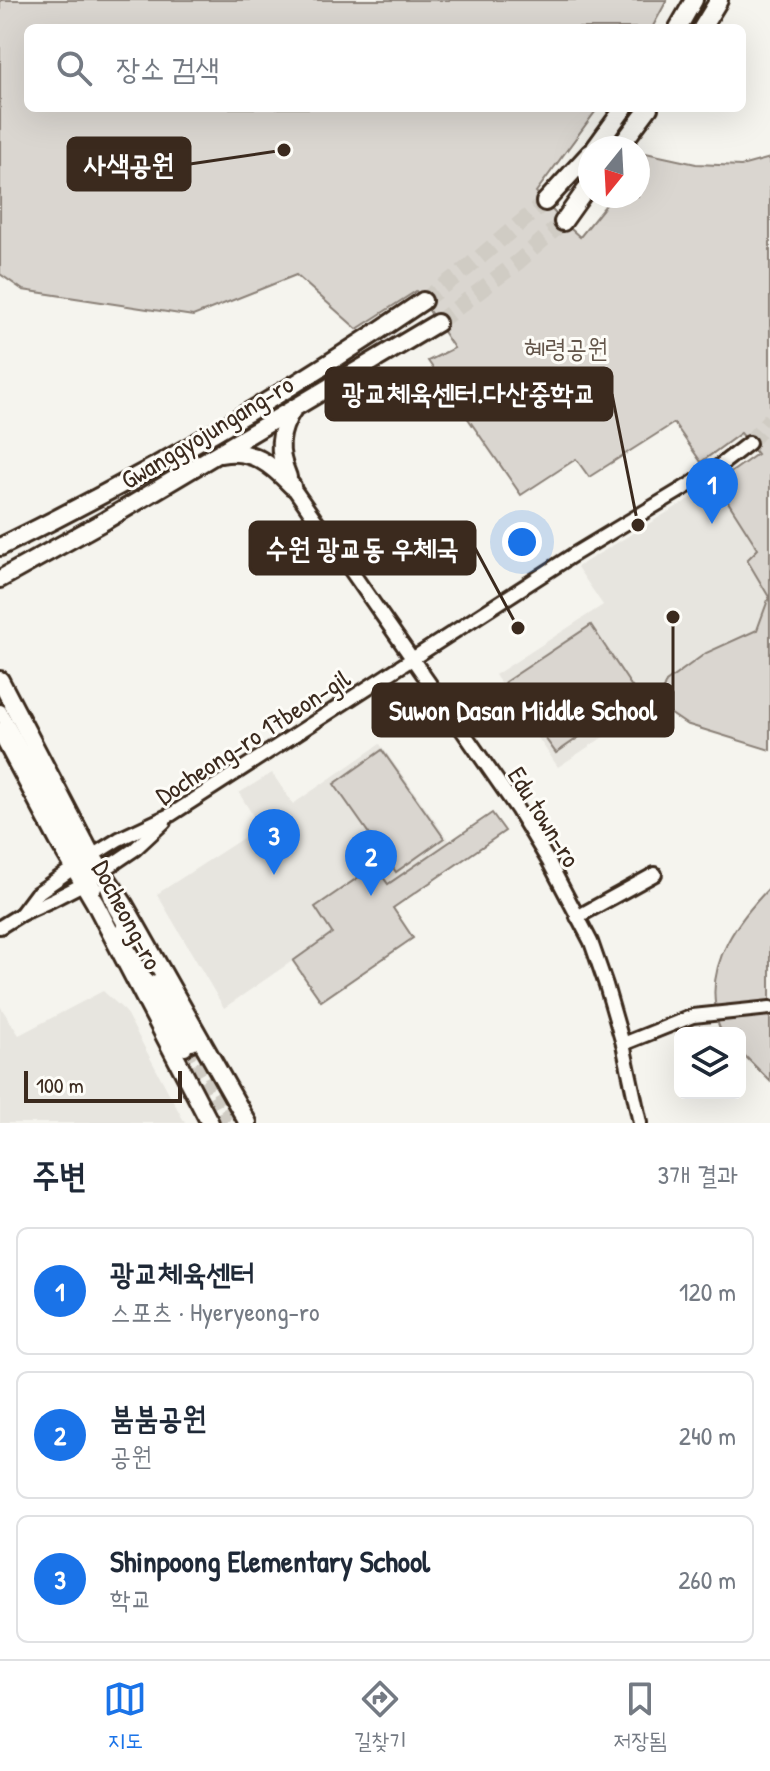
<!DOCTYPE html>
<html lang="ko">
<meta charset="utf-8">
<style>
:root{--surface:#fff;--page:#f2f2f3;--text:#1f2937;--muted:#747a83;--line:#e0e1e3;--accent:#1a73e8}
body{margin:0;font-family:"Patrick Hand","Poor Story",sans-serif;background:var(--page);color:var(--text)}
.controls{position:absolute;right:24px;bottom:24px;display:grid;overflow:hidden;border-radius:12px;box-shadow:0 8px 32px #0002}
.controls button{width:72px;height:72px;display:grid;place-items:center;padding:0;border:0;border-bottom:2px solid var(--line);background:var(--surface);color:var(--text);font:40px sans-serif}
.compass{position:absolute;left:578px;top:136px;width:72px;height:72px;border-radius:50%;background:var(--surface);box-shadow:0 8px 32px #0002;rotate:198deg}
.scale{position:absolute;left:24px;bottom:20px;width:158px;box-sizing:border-box;padding-left:8px;border:4px solid #3b2a1e;border-top:0;font-size:22px;line-height:28px;white-space:nowrap;color:#3b2a1e;-webkit-text-stroke:6px #fdfcf7;paint-order:stroke}
.you{position:absolute;left:522px;top:542px;width:28px;height:28px;margin:-20px;border:6px solid #fff;border-radius:50%;background:#1a73e8;box-shadow:0 0 0 12px #1a73e833}
.badge{display:grid;place-items:center;width:52px;height:52px;border-radius:50%;background:var(--accent);color:#fff;font-size:26px;font-weight:700}
.pin{position:absolute;translate:-50% -66px;filter:drop-shadow(0 2px 4px #0008)}
.pin::after{content:'';position:absolute;top:42px;width:28px;height:24px;background:inherit;clip-path:polygon(0 0,100% 0,50% 100%)}
.list{margin:0;padding:0;list-style:none}
h2{display:flex;justify-content:space-between;align-items:center;height:104px;margin:0;padding:0 32px;font-size:34px}
h2 small{font-size:26px;font-weight:400;color:var(--muted)}
.list li{display:grid;grid-template-columns:52px 1fr auto;gap:24px;align-items:center;box-sizing:border-box;height:128px;margin:0 16px 16px;padding:0 16px;border:2px solid var(--line);border-radius:12px}
.list b{display:block;font-size:30px;white-space:nowrap}
.list p{margin:0;font-size:26px;white-space:nowrap;color:var(--muted)}
.list em{font-size:26px;font-style:normal;color:var(--muted)}
.icon{flex:none;width:44px;height:44px;fill:none;stroke:currentColor;stroke-width:2;stroke-linecap:round;stroke-linejoin:round}
.map{position:relative;flex:none;width:770px;height:1123px;overflow:hidden}
.search{position:absolute;background:var(--surface);box-shadow:0 8px 32px #0002;left:24px;right:24px;top:24px;height:88px;display:flex;align-items:center;gap:20px;box-sizing:border-box;padding:0 28px;border-radius:12px;color:var(--muted);font-size:30px}
.sheet{height:536px;background:var(--surface)}
nav{display:flex;justify-content:space-around;align-items:center;box-sizing:border-box;height:112px;border-top:2px solid var(--line);background:var(--surface);font-size:22px;color:var(--muted)}
nav a{display:grid;justify-items:center;gap:4px}
nav .on{color:var(--accent)}
.map>svg:first-child{display:block}
</style>
<div class="map">
<svg width="770" height="1123" viewBox="0 0 770 1123">
<rect width="100%" height="100%" fill="#f5f4ee"/>
<filter id="ink" filterUnits="userSpaceOnUse"><feTurbulence type="fractalNoise" baseFrequency=".0125" numOctaves="2"/><feDisplacementMap in="SourceGraphic" scale="16" xChannelSelector="R" yChannelSelector="G"/><feConvolveMatrix kernelMatrix="1 2 1 2 8 2 1 2 1" color-interpolation-filters="sRGB"/></filter>
<g filter="url(#ink)">
<g fill="#e7e5df">
<polygon points="716,483 758,549 747,561 769,597 757,630 706,653 666,682 659,700 558,767 495,675 603,605 577,567"/>
<polygon points="380,744 450,842 388,884 375,866 315,907 333,933 224,1008 157,894 260,827 239,793 272,773 293,804"/>
<polygon points="103,991 125,1011 185,1123 0,1123 0,1006 19,1035"/>
</g>
<g fill="#dad6d0" stroke="#8a8077" stroke-width="2">
<polygon points="1,0 667,0 652,28 28,28 28,108 598,108 536,192 563,222 580,237 613,196 638,196 638,164 646,153 696,164 741,166 770,158 770,750 686,724 664,709 659,700 666,682 706,653 757,630 769,597 747,560 758,549 716,483 757,454 741,433 701,462 674,423 589,477 576,459 521,495 428,361 454,348 416,291 357,329 296,275 193,316 23,290 0,274 0,2"/>
<polygon points="591,625 638,696 556,753 505,682"/>
<polygon points="382,750 444,838 396,872 334,784"/>
<polygon points="492,813 505,831 393,908 413,938 321,1001 293,961 332,933 315,907 375,866 388,884"/>
<path d="M770,887v194l-30,-30v-18h-17c-6,-7 -6,-15 -7,-24 -9,-48 22,-89 54,-122z"/>
</g>
<g fill="none" stroke-linecap="round" stroke-linejoin="round">
<g stroke="#d0ccc4" stroke-width="12" stroke-dasharray="12 6" stroke-linecap="butt">
<polyline points="192,1044 235,1123"/>
<polyline points="185,1049 225,1123"/>
</g>
<g stroke="#d0ccc4" stroke-width="16" stroke-dasharray="16 8" stroke-linecap="butt">
<polyline points="423,301 467,268 545,202"/>
<polyline points="437,323 518,262 563,222"/>
<polyline points="749,443 770,419"/>
</g>
<defs>
<g id="minor">
<polyline points="292,486 517,809 549,862 591,942 606,985 623,1044 640,1123"/>
<polyline points="0,711 69,836 95,888"/>
<polyline points="106,885 114,907 133,940"/>
<polyline points="21,914 36,894 82,862 119,839 172,814 573,555 714,470 749,443"/>
<polyline points="577,917 655,874"/>
<polyline points="0,927 21,914 52,900 83,884 135,849 164,822"/>
<polyline points="119,932 185,1049"/>
<polyline points="156,981 192,1044"/>
<polyline points="623,1044 693,1016 770,1008"/>
</g>
<g id="major">
<polyline points="678,28 694,0"/>
<polyline points="702,28 719,0"/>
<polyline points="595,148 624,108"/>
<polyline points="619,148 649,108"/>
<polyline points="545,202 590,153"/>
<polyline points="563,222 590,184"/>
<path d="M221,454c31,-6 51,11 71,32"/>
<path d="M288,477c-11,-26 -10,-44 5,-68"/>
<path d="M0,547c147,-72 288,-154 423,-246"/>
<polyline points="0,579 106,520 437,323"/>
<polyline points="0,680 92,856 124,904 248,1123"/>
<polyline points="0,731 59,842 95,903 210,1123"/>
</g>
</defs>
<use href="#minor" stroke="#3b2a1e" stroke-width="18"/>
<use href="#major" stroke="#3b2a1e" stroke-width="22"/>
<use href="#minor" stroke="#fdfcf7" stroke-width="12"/>
<use href="#major" stroke="#fdfcf7" stroke-width="16"/>
</g>
</g>
<g text-anchor="middle" stroke-width="6" stroke-linejoin="round" paint-order="stroke">
<g font-size="26" fill="#63554a" stroke="#fdfcf7">
<text x="566" y="357">혜령공원</text>
</g>
<g font-size="26" fill="#3b2a1e" stroke="#fdfcf7">
<text transform="translate(207 432) rotate(-31)" y="9">Gwanggyojungang-ro</text>
<text transform="translate(253 737) rotate(-33)" y="9">Docheong-ro 17beon-gil</text>
<text transform="translate(544 817) rotate(58)" y="9">Edu town-ro</text>
<text transform="translate(127 915) rotate(62)" y="9">Docheong-ro</text>
</g>
</g>
<path fill="none" stroke="#3b2a1e" stroke-width="3" d="M284 150L190 164M638 525L612 394M518 628L475 548M673 617L673 710"/>
<g fill="#3b2a1e" stroke="#fdfcf7" stroke-width="3">
<circle cx="284" cy="150" r="8"/>
<circle cx="638" cy="525" r="8"/>
<circle cx="518" cy="628" r="8"/>
<circle cx="673" cy="617" r="8"/>
</g>
<g fill="#3b2a1e" stroke="#3b2a1e" stroke-width="3">
<rect x="68" y="138" width="122" height="52" rx="8"/>
<rect x="326" y="368" width="286" height="52" rx="8"/>
<rect x="250" y="522" width="225" height="52" rx="8"/>
<rect x="373" y="684" width="300" height="52" rx="8"/>
</g>
<g font-size="28" text-anchor="middle" font-weight="bold" fill="#fff">
<text x="129" y="174">사색공원</text>
<text x="469" y="403">광교체육센터.다산중학교</text>
<text x="362" y="558">수원 광교동 우체국</text>
<text x="523" y="720">Suwon Dasan Middle School</text>
</g>
</svg>
<div class="controls">
<button><svg class="icon" aria-label="layers" viewBox="0 0 24 24"><path d="M12 4l9 5-9 5-9-5zM3 14l9 5 9-5"/></svg></button>
</div>
<svg class="compass" viewBox="-18 -18 36 36"><path d="M0-13l5 13h-10z" fill="#e53935"/><path d="M0 13l5-13h-10z" fill="#747a83"/></svg>
<div class="scale">100 m</div>
<div class="you"></div>
<div class="pin badge" style="left:712px;top:524px">1</div>
<div class="pin badge" style="left:371px;top:896px">2</div>
<div class="pin badge" style="left:274px;top:875px">3</div>
<div class="search"><svg class="icon" aria-label="search" viewBox="0 0 24 24"><circle cx="10" cy="10" r="6"/><path d="M15 15l6 6"/></svg>장소 검색</div>
</div>
<section class="sheet">
<h2>주변<small>3개 결과</small></h2>
<ul class="list">
<li><span class="badge">1</span><div><b>광교체육센터</b><p>스포츠 · Hyeryeong-ro</p></div><em>120 m</em></li>
<li><span class="badge">2</span><div><b>붐붐공원</b><p>공원</p></div><em>240 m</em></li>
<li><span class="badge">3</span><div><b>Shinpoong Elementary School</b><p>학교</p></div><em>260 m</em></li>
</ul>
</section>
<nav>
<a class="on"><svg class="icon" aria-label="map" viewBox="0 0 24 24"><path d="M3 6l6-2 6 2 6-2v14l-6 2-6-2-6 2zM9 4v14M15 6v14"/></svg>지도</a>
<a><svg class="icon" aria-label="directions" viewBox="0 0 24 24"><path d="M12 3l9 9-9 9-9-9zM9 14v-3h6M13 9l2 2-2 2"/></svg>길찾기</a>
<a><svg class="icon" aria-label="saved" viewBox="0 0 24 24"><path d="M7 4h10v16l-5-4-5 4z"/></svg>저장됨</a>
</nav>
